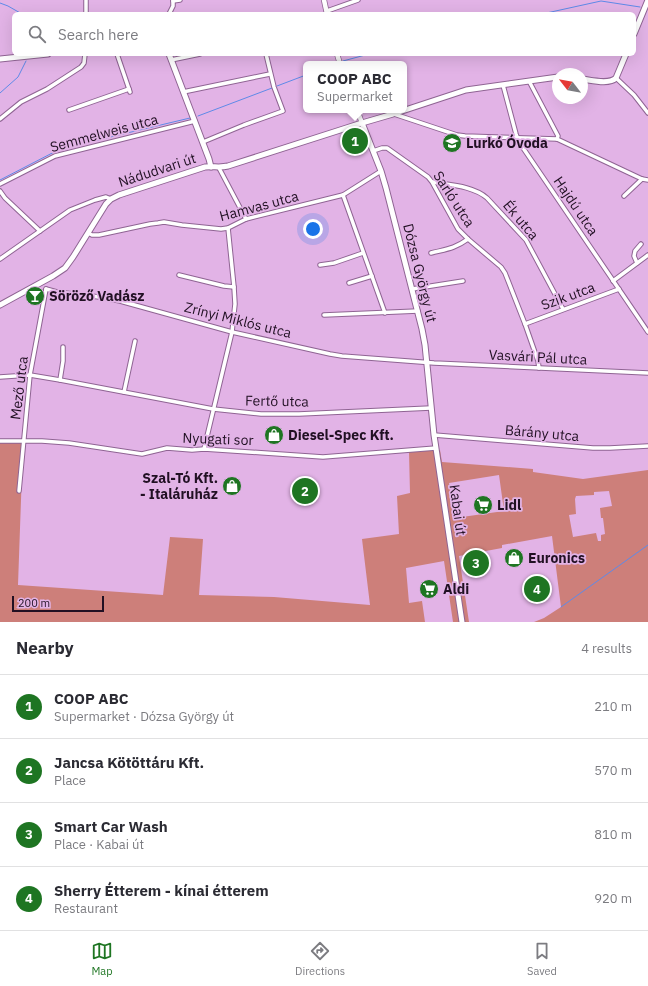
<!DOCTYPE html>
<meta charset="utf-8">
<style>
:root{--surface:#fff;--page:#f2f2f3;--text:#2b2b33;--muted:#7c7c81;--line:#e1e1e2;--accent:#1e7522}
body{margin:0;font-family:"IBM Plex Sans",sans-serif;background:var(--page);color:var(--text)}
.compass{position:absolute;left:552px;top:68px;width:36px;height:36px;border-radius:50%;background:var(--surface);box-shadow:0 4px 16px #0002;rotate:301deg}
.scale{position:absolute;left:12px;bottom:10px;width:92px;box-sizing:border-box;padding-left:4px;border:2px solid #211023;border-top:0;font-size:11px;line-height:14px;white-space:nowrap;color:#211023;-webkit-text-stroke:3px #e2b3e6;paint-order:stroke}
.you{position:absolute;left:313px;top:229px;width:14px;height:14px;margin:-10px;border:3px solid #fff;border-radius:50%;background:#1a73e8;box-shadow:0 0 0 6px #1a73e833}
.badge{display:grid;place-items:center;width:26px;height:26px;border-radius:50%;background:var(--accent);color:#fff;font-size:13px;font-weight:700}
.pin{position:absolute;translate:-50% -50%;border:2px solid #fff;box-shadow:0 1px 4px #0006}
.popup{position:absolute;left:303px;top:61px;width:104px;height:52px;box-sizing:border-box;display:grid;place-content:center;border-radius:6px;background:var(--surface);filter:drop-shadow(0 1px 3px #0005);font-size:13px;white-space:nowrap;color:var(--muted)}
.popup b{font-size:15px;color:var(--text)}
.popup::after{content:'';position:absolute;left:50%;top:100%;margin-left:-8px;border:8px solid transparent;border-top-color:var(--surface)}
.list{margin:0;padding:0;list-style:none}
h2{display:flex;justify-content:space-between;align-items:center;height:52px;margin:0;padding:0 16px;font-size:17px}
h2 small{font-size:13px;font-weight:400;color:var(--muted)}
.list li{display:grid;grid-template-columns:26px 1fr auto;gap:12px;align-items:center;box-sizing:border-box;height:64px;padding:0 16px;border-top:1px solid var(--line)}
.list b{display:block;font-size:15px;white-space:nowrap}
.list p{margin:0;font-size:13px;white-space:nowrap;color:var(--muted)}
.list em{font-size:13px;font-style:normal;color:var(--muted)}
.icon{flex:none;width:22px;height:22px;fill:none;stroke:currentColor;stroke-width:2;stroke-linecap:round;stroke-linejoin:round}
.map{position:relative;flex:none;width:648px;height:622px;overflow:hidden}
.search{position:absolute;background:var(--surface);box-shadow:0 4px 16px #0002;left:12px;right:12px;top:12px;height:44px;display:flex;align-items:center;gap:10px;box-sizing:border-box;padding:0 14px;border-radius:6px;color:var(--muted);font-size:15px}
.sheet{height:308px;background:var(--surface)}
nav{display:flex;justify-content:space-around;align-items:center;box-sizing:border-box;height:56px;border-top:1px solid var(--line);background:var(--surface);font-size:11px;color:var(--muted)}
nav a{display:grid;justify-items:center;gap:2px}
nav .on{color:var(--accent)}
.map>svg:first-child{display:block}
</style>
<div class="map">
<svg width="648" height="622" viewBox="0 0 648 622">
<rect width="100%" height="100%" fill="#e2b3e6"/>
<path fill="#cd7f7a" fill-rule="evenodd" d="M0,443h23l-5,142 145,10 7,-58 33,2 -4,56 75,2 96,8 -8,-66 37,-5 -2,-38 13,-3 -1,-41 31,-2 2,12 91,7v3l50,7 65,-9v152h-114l10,-4 17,-11 -9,-71 -50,9v3l-43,8 10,66h-16l-9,-61 -38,7 3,35 13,-2 3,21h-425zM499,475l5,36 -49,7 -6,-35zM609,491l3,15 -12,2 1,10h2l2,16 -4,1v6h-3l-2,-8 -23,4 -4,-22 7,-1 -1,-15 1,-3 18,-1v-3z"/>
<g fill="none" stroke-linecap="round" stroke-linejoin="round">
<g stroke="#5e8ae8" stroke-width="1">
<polyline points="0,3 8,6 22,14"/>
<polyline points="542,14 601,1 640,7"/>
<polyline points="343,61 369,54"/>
<polyline points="277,86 306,75"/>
<polyline points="0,93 18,77 26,61"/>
<polyline points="198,116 272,88"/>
<polyline points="0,180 60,149 190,118"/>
<polyline points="561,607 648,545"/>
</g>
<defs>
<g id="minor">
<polyline points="173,1 180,0"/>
<polyline points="327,11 358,0"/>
<polyline points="86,14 86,0"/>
<polyline points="169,14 173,6 173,0"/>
<polyline points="117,54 130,92"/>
<polyline points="171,60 200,54"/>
<polyline points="616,78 634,95 648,113"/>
<polyline points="529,81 558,136 557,139"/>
<polyline points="503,85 516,134 519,142 648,332"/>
<polyline points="183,92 270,74"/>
<polyline points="69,110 129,89"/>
<polyline points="394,114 457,135 465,136 557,139 642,179 648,180"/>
<polyline points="0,119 21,102 47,89 81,67 84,63 85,54"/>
<polyline points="203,142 244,125 283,111 274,87 266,54"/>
<polyline points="373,151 382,148 387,148 428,177 432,182 458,229 468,239 501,267 505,273 525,324 538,361 539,368"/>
<polyline points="219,168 246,219"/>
<path d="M433,182c17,3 40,4 54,16l39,42 37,69"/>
<polyline points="0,184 55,156 195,121"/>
<polyline points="0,191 5,198 40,231"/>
<polyline points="343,195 385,313"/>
<polyline points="624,196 642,179"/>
<polyline points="88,233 92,235 99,235 150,224 158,223 164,222 182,225 221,229 228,228 246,219 343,195 381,171"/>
<path d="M431,253c16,-4 23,-4 37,-14"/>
<polyline points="0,259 70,210 95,200 106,197 111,199"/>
<polyline points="637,263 634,256 635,251 641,244"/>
<polyline points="320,265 334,263 363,253"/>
<polyline points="179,275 224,286 234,287"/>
<polyline points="613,281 648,255"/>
<polyline points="349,283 372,276"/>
<polyline points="46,289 57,292 99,297 120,301 232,332 330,354 342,356 434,363 648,373"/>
<polyline points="412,289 463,281"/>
<polyline points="324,315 418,311"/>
<polyline points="525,324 619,289"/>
<polyline points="0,377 30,375 60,380 213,409 261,414 299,414 431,408"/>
<polyline points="60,380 63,361 63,347"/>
<polyline points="124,392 135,341"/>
<polyline points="434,435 593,448 610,448 648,446"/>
<polyline points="0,441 42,441 69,443 142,454 167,448 192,450 204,449 323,457 436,448"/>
<polyline points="204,449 232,332 235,304 234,287 228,228"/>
<polyline points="19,491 30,375 46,289"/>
</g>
<g id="tertiary">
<polyline points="324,0 327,14"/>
<polyline points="337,54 340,64"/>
<polyline points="357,110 362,123"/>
</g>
<g id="secondary">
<polyline points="634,34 648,0"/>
<polyline points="169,54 209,159 211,167"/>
<polyline points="0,59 48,54"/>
<path d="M582,79c9,1 27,6 34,-1l10,-24"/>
<polyline points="362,123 381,171 386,188 422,329 425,345 434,435 462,622"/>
<path d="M0,305l53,-29 12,-8 8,-11 33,-53 5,-5 8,-4 86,-28c8,-1 15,1 23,-1l134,-43 31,-9 73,-24 92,-13"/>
</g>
</defs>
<use href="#minor" stroke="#8f6493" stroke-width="5.5"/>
<use href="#tertiary" stroke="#8f6493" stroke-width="6"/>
<use href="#secondary" stroke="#8f6493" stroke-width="7"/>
<use href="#minor" stroke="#fff" stroke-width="3.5"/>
<use href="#tertiary" stroke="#fff" stroke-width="4.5"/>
<use href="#secondary" stroke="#fff" stroke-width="5"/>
</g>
<defs>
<symbol id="school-disc" viewBox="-11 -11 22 22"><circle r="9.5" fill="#1e7522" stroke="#e2b3e6"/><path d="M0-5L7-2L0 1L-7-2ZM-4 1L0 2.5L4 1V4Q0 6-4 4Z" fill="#fff"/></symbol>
<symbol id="bar-disc" viewBox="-11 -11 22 22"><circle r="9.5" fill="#1e7522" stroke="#e2b3e6"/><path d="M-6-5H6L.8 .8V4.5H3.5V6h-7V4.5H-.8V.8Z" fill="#fff"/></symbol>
<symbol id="shop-disc" viewBox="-11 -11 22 22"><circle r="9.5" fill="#1e7522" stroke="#e2b3e6"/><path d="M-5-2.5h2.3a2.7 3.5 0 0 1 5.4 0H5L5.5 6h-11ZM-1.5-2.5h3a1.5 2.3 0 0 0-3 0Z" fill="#fff"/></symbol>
<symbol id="supermarket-disc" viewBox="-11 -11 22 22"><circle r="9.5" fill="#1e7522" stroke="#e2b3e6"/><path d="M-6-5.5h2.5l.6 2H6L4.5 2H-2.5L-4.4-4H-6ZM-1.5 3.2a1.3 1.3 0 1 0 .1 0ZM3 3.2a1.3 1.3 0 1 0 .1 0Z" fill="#fff"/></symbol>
</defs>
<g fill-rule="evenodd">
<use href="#school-disc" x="441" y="132" width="22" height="22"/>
<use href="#bar-disc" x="24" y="285" width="22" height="22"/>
<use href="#shop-disc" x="263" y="424" width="22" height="22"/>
<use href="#shop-disc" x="221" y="475" width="22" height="22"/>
<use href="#supermarket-disc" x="472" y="494" width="22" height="22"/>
<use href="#shop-disc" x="503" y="547" width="22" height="22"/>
<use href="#supermarket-disc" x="418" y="578" width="22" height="22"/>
</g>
<g text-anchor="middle" stroke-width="3.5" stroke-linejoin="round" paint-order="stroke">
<g font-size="14" fill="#211023" stroke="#e2b3e6">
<text transform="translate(104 133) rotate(-15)" y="5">Semmelweis utca</text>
<text transform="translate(157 170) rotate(-18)" y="5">Nádudvari út</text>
<text transform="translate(454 199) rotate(57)" y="5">Sarló utca</text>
<text transform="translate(259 206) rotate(-15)" y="5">Hamvas utca</text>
<text transform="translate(576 206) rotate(56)" y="5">Hajdú utca</text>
<text transform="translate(521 220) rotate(50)" y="5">Ék utca</text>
<text transform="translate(420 273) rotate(76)" y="5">Dózsa György út</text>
<text transform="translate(568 296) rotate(-20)" y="5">Szik utca</text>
<text transform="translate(238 320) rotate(14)" y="5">Zrínyi Miklós utca</text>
<text transform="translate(538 357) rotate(3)" y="5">Vasvári Pál utca</text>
<text transform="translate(19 388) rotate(-83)" y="5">Mező utca</text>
<text transform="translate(277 401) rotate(1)" y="5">Fertő utca</text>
<text transform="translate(542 433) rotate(5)" y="5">Bárány utca</text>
<text transform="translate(218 439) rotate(2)" y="5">Nyugati sor</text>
<text transform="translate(458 510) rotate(82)" y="5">Kabai út</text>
</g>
<g font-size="14" font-weight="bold" fill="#211023" stroke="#e2b3e6" text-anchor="start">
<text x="466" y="148">Lurkó Óvoda</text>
<text x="49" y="301">Söröző Vadász</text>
<text x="288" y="440">Diesel-Spec Kft.</text>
<text x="218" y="483" text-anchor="end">Szal-Tó Kft.<tspan x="218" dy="16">- Italáruház</tspan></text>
<text x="497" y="510">Lidl</text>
<text x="528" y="563">Euronics</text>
<text x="443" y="594">Aldi</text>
</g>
</g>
</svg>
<svg class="compass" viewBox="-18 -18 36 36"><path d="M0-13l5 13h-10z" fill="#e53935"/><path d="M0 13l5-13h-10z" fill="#7c7c81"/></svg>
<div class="scale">200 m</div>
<div class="you"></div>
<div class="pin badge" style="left:355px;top:141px">1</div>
<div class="popup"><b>COOP ABC</b>Supermarket</div>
<div class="pin badge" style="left:305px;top:491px">2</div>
<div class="pin badge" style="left:476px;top:563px">3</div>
<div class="pin badge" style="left:537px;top:589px">4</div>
<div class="search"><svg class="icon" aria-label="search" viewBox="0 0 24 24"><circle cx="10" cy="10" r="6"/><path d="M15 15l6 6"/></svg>Search here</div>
</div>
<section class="sheet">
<h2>Nearby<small>4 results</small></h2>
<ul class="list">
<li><span class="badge">1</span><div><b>COOP ABC</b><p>Supermarket · Dózsa György út</p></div><em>210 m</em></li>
<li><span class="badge">2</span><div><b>Jancsa Kötöttáru Kft.</b><p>Place</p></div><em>570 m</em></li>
<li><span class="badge">3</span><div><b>Smart Car Wash</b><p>Place · Kabai út</p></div><em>810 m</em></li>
<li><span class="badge">4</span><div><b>Sherry Étterem - kínai étterem</b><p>Restaurant</p></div><em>920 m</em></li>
</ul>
</section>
<nav>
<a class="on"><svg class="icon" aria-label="map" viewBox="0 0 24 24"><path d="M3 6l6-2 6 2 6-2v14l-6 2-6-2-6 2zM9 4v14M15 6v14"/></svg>Map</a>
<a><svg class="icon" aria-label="directions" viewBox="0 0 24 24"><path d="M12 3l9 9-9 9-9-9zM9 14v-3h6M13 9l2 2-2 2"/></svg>Directions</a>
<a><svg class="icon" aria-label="saved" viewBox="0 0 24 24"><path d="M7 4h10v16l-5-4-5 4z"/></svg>Saved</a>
</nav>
